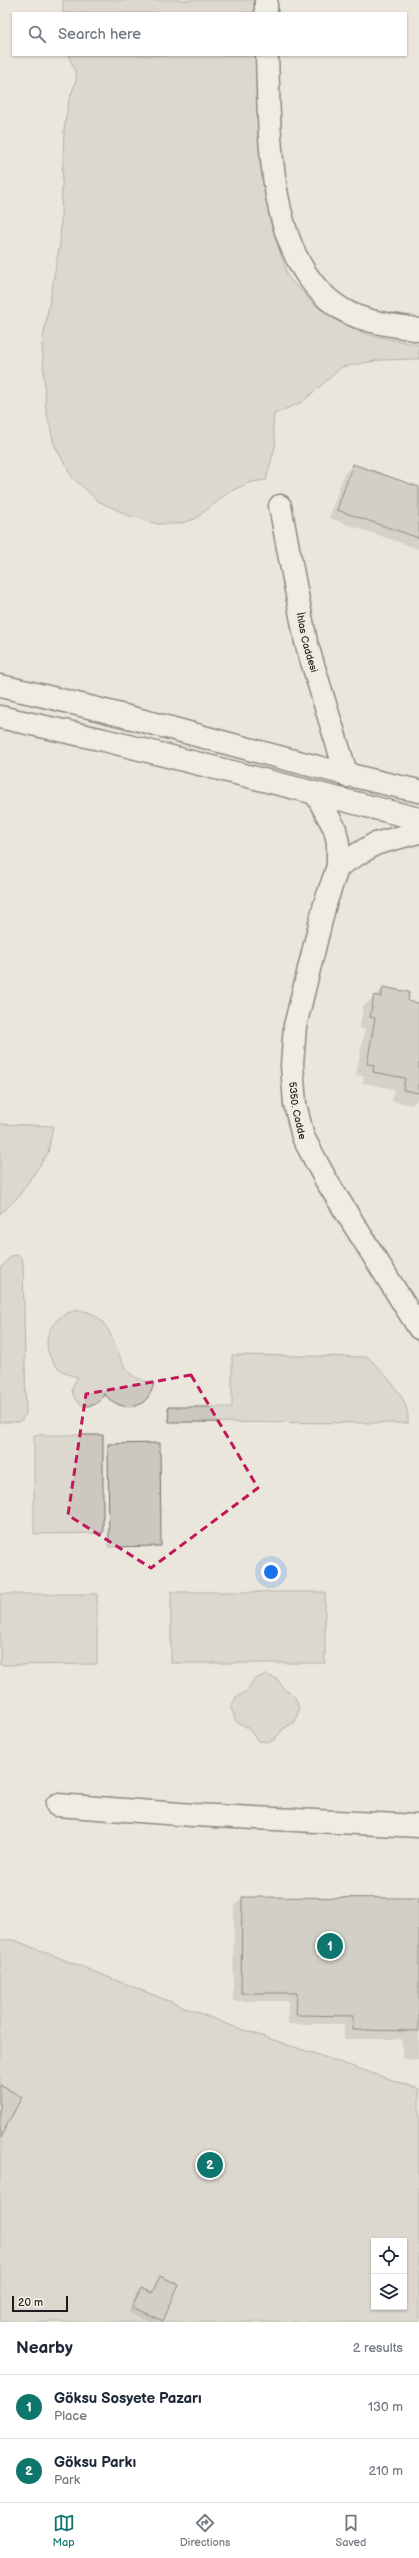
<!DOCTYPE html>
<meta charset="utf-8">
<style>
:root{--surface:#fff;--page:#f6f6f7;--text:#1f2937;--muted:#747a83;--line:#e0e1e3;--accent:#0f766e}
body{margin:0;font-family:"Balsamiq Sans",sans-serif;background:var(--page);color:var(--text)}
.controls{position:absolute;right:12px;bottom:12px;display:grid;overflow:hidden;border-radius:0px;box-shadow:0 1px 3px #0004}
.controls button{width:36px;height:36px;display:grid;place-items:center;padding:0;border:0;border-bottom:1px solid var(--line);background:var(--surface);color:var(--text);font:20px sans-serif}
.scale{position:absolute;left:12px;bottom:10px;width:56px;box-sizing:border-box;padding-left:4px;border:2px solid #1c1c1c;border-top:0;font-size:11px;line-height:14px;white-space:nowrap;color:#1c1c1c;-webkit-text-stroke:3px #f7f3e8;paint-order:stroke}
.you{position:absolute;left:271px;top:1572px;width:14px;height:14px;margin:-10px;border:3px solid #fff;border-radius:50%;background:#1a73e8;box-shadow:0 0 0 6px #1a73e833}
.badge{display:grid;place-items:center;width:26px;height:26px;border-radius:50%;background:var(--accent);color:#fff;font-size:13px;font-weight:700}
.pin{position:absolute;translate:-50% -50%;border:2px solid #fff;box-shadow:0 1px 4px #0006}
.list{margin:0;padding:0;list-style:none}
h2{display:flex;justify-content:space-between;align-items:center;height:52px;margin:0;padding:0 16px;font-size:17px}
h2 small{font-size:13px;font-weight:400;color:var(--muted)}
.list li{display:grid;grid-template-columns:26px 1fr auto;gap:12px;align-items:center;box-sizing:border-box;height:64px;padding:0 16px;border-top:1px solid var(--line)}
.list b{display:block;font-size:15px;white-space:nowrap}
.list p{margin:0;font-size:13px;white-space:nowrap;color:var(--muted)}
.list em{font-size:13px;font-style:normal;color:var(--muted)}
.icon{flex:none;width:22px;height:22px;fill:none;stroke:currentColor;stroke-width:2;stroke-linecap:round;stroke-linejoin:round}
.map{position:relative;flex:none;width:419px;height:2322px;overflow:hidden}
.search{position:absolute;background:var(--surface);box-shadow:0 1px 3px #0004;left:12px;right:12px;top:12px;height:44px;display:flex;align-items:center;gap:10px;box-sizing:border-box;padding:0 14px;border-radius:0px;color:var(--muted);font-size:15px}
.sheet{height:180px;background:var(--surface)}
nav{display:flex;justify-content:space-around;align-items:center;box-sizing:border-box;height:56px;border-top:1px solid var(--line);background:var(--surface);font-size:11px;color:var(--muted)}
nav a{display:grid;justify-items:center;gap:2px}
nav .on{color:var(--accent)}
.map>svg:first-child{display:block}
</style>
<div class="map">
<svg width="419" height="2322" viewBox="0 0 419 2322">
<rect width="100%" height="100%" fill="#eae6dc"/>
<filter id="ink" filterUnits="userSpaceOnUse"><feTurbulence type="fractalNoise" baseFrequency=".025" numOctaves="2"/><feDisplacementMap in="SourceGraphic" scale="8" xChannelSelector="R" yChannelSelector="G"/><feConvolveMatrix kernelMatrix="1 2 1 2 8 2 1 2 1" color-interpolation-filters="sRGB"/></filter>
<g filter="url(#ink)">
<g fill="#ccc8c0" stroke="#74726e" fill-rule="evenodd">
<rect x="63" y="0" width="192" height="13"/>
<polygon points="68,55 256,55 259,145 270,221 288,277 311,302 336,320 365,334 419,345 419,359 380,360 342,367 302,402 274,414 273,429 276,443 266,480 251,482 229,492 195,519 178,524 157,524 128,515 98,501 72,477 54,444 46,410 42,344 60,243 64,130 68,104 76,80 76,72"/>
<polygon points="0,1124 53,1126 48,1153 18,1197 0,1214"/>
<polygon points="16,1255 20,1256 23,1262 26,1414 20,1422 0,1422 0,1269 11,1256"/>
<path d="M80,1310c47,8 26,72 74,72 -5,29 -32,32 -50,12 -8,19 -32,14 -32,-7l6,-10c-42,-8 -41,-62 2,-67z"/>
<path d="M232,1355l136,2c17,18 42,40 40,66l-239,-1 -1,-15h64z"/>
<polygon points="34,1435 103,1435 103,1533 34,1534"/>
<polygon points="160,1443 161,1546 109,1547 108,1444"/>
<rect x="171" y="1592" width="154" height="71"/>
<polygon points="0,1594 97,1594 97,1664 0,1665"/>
<polygon points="266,1675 277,1679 284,1689 295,1697 299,1709 295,1722 283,1729 275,1739 270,1742 258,1741 248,1728 236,1721 231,1708 236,1697 247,1691 254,1679"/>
<path d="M0,1940h14l218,86 187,63v233h-419zM374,2241h30v66h-30z"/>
</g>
<g fill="#0003">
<polygon points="353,465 419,488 419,549 329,518 344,474"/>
<polygon points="384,988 407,1002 419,1004 419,1097 412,1105 392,1101 394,1089 363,1083 364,1076 356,1075 365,1029 360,1028 363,1007"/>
<polygon points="242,1898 419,1899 419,2060 402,2059 402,2039 344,2039 344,2024 288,2024 288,2001 233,2001 234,1907"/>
<polygon points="160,2277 178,2285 162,2320 150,2322 128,2312 136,2294 141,2289 150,2293"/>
</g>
<g fill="#b6b4ac" stroke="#1c1c1c">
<polygon points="353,464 419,487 419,538 337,510"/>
<polygon points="383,987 409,992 408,1001 419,1003 419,1093 403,1090 405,1078 373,1072 374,1065 367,1064 375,1018 370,1017 374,995 381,997"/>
<polygon points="242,1897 419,1898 419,2031 353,2030 353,2016 296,2015 297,1993 241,1993"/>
<polygon points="0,2085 22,2097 0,2138"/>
<polygon points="160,2276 179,2285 163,2321 132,2307 141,2288 152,2293"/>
</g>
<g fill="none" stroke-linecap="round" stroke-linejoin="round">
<defs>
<g id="minor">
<polyline points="266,0 266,13"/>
<path d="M267,55c3,80 -2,211 78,256 21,12 51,14 74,19"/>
<path id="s1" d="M280,506l26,136 41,134"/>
<path id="s2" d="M316,794l19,35 3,14v23l-13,38 -30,122 -3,39 3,39 8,33 23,43 93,148"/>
<polyline points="338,866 375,844 419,832"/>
<polyline points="57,1805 193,1815 419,1826"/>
</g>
<g id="major">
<path d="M0,686c141,30 278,75 419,105"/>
<polyline points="0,717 104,740 419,819"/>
</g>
</defs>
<use href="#minor" stroke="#1c1c1c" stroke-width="25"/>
<use href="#major" stroke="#1c1c1c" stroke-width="25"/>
<use href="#minor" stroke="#f7f3e8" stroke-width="22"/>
<use href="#major" stroke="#f7f3e8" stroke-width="22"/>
</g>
</g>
<path d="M0 0H419V2322H0ZM191,1375l67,113 -107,80 -83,-53 18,-121z" fill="#eae6dc" fill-opacity=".55" fill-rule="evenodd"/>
<path fill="none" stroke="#c2185b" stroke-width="3" stroke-dasharray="8 5" stroke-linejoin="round" d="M191,1375l67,113 -107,80 -83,-53 18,-121z"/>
<g text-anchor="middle" stroke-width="4" stroke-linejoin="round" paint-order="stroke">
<g font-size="10" fill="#1c1c1c" stroke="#f7f3e8">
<text dy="4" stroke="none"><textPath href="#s1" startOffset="139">İhlas Caddesi</textPath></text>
<text dy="4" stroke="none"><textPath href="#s2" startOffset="328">5350. Cadde</textPath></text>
</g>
</g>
</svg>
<div class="controls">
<button><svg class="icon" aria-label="locate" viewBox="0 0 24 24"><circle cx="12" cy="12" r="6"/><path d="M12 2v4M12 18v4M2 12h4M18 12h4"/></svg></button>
<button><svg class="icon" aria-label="layers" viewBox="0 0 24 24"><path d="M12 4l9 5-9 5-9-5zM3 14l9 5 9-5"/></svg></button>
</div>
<div class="scale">20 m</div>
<div class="you"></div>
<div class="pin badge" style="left:330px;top:1946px">1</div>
<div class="pin badge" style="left:210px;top:2165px">2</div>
<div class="search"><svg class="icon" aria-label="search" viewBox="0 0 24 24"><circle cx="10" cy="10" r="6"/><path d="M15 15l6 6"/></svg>Search here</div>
</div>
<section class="sheet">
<h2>Nearby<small>2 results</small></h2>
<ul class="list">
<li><span class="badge">1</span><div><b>Göksu Sosyete Pazarı</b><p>Place</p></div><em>130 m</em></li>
<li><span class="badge">2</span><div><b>Göksu Parkı</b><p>Park</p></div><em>210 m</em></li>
</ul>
</section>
<nav>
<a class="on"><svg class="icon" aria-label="map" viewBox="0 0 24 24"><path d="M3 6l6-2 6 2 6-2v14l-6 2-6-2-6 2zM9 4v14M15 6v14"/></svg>Map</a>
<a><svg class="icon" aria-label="directions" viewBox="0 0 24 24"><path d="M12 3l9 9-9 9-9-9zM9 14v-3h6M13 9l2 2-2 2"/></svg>Directions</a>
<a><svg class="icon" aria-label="saved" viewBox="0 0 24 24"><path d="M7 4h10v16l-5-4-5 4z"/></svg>Saved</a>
</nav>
